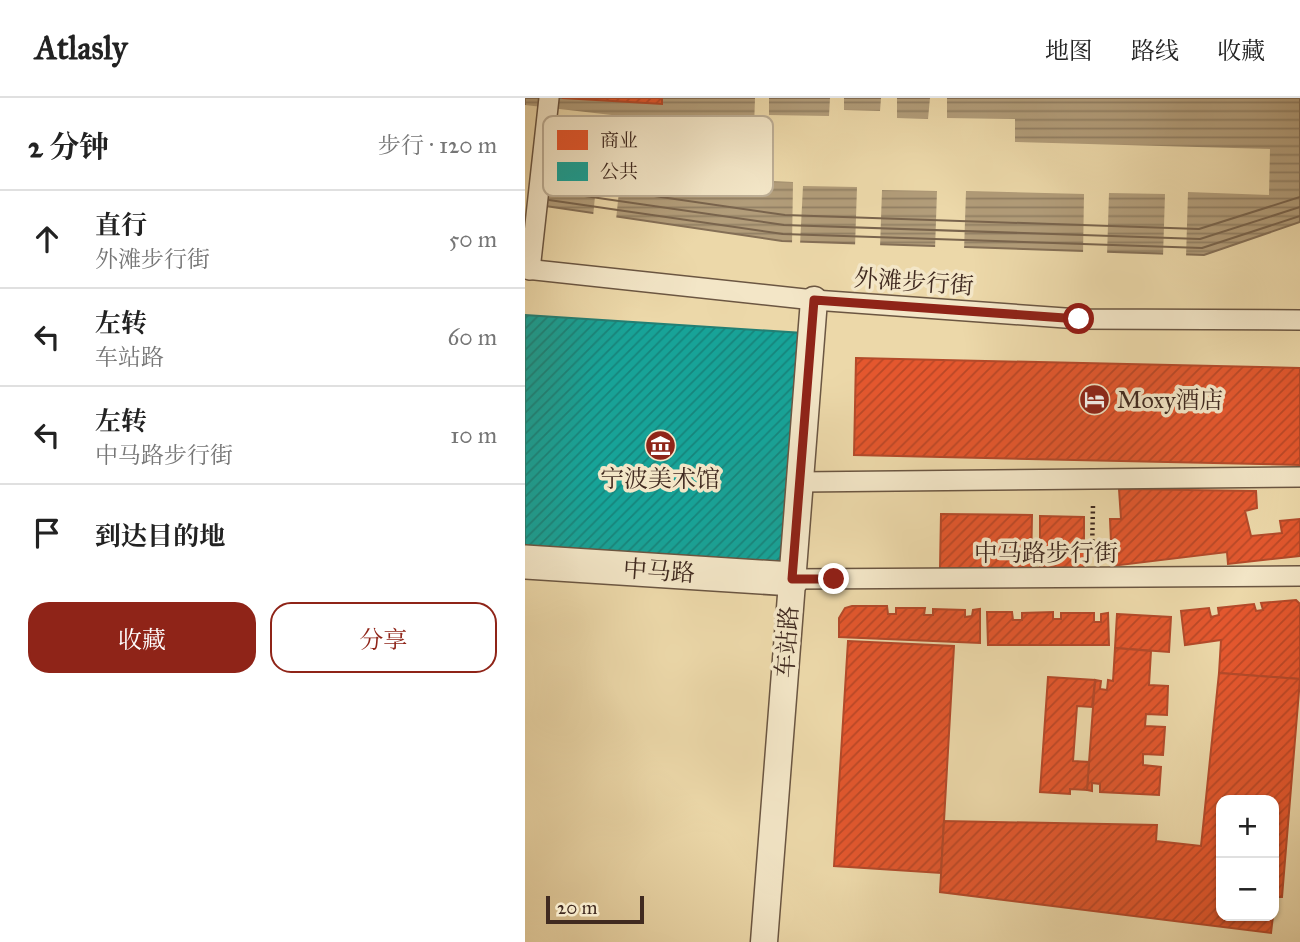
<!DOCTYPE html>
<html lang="zh">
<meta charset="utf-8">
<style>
:root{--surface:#fff;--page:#f6f6f6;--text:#222;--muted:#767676;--line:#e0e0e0;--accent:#8f2418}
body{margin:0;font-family:"IM FELL Great Primer","Noto Serif SC",serif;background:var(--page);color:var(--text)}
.controls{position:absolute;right:21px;bottom:21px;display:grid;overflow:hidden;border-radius:14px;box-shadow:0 2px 5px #0004}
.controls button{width:63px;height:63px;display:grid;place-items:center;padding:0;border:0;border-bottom:2px solid var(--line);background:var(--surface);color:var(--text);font:35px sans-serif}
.scale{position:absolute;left:21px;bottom:18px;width:98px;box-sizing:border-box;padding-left:7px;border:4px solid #402a20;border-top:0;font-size:19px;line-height:24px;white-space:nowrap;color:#402a20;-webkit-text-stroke:5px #f3e6c7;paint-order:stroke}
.stop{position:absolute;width:21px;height:21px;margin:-16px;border:5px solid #8f2418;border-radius:50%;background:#fff}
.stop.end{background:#8f2418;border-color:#fff;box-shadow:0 2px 7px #0008}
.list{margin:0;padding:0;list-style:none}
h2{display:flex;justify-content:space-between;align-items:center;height:91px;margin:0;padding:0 28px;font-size:30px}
h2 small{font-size:23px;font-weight:400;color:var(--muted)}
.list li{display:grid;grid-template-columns:46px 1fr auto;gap:21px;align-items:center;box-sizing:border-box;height:98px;padding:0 28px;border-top:2px solid var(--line)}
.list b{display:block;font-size:26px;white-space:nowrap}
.list p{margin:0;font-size:23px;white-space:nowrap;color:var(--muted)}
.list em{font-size:23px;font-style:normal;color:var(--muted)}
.actions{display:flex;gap:14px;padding:21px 28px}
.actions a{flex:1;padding:16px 0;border:2px solid var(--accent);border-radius:21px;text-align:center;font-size:24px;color:var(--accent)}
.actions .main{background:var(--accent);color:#fff}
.icon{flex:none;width:38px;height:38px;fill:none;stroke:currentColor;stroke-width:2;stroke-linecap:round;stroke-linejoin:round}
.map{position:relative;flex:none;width:775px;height:844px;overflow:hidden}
header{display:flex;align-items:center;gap:42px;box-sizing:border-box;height:98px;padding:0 35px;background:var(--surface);border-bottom:2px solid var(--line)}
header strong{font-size:33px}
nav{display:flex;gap:38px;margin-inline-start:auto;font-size:24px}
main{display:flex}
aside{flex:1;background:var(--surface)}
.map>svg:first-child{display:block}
</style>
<header>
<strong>Atlasly</strong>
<nav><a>地图</a><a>路线</a><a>收藏</a></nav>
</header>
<main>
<aside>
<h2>2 分钟<small>步行 · 120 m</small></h2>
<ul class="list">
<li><svg class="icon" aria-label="ahead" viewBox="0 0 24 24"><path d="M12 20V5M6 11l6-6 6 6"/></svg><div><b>直行</b><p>外滩步行街</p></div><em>50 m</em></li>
<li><svg class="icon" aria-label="left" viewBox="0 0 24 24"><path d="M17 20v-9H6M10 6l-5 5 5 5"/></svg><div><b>左转</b><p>车站路</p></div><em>60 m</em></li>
<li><svg class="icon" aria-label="left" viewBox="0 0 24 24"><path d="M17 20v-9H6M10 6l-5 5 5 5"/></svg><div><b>左转</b><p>中马路步行街</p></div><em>10 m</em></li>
<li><svg class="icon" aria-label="arrive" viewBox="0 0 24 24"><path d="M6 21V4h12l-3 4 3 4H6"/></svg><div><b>到达目的地</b></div></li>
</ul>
<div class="actions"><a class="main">收藏</a><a>分享</a></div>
</aside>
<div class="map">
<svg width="775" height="844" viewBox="0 0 775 844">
<defs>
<pattern id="water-rules" width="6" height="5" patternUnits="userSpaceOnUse" patternTransform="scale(1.75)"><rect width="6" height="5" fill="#b29d7a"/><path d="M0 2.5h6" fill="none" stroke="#928064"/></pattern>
<pattern id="shops-hatch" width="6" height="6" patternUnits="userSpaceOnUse" patternTransform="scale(1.75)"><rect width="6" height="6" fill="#e4572e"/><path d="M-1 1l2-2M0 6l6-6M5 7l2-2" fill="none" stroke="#ba4827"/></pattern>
<pattern id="public-hatch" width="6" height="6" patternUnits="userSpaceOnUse" patternTransform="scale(1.75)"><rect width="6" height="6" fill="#17a398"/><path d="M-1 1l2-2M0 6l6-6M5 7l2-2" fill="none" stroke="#16857c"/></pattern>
</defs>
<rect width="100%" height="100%" fill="#ecd8a9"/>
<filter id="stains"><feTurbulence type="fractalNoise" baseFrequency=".00286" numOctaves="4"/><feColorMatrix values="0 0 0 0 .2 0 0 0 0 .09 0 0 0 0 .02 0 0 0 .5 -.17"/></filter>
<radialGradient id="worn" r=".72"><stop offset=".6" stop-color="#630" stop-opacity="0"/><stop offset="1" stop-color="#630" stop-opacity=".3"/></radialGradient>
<polygon fill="url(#water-rules)" stroke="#846f56" stroke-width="2" points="0,0 775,0 775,124 679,157 257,143 0,105"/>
<g fill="#ecd8a9">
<polygon points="230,0 244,0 244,17 304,18 305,0 319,0 319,12 355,13 356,0 372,0 372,20 403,21 405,0 422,0 422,20 490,21 490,44 745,51 744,97 663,94 661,160 638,159 640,96 584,95 582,158 558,157 559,96 441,93 439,153 410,152 412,93 357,92 355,150 330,149 332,89 278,88 275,147 267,147 268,84 245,83 246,32 229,30"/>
<polygon points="0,7 130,22 125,67 97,64 91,122 68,119 74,57 29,52 22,112 0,109"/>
</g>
<g fill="url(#shops-hatch)" stroke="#b34a2a" stroke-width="2">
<polygon points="37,0 137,0 137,6"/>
<polygon points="331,260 775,270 775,367 329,357"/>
<polygon points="594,391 731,393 732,410 720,413 726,438 757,435 755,423 775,421 775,458 703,466 702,454 587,468 585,421 596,421"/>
<polygon points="416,416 507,417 506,472 415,471"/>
<polygon points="515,418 559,419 559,472 515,471"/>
<polygon points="771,502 775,506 775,581 694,575 696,542 660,547 656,513 684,510 686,519 694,517 693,510 729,506 731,513 738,512 736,505"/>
<polygon points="327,508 362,508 363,516 371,516 371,510 400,510 399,517 408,517 408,511 440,512 440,519 447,518 448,512 455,511 455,545 314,539 314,520 320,510"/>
<polygon points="462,514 487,514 488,522 497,522 497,515 528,514 528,521 536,521 536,515 569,515 569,524 576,524 576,516 583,515 584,547 463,547"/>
<polygon points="592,516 646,519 644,554 590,550"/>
<polygon points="323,543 429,548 416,775 309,768"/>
<polygon points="590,550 626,553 624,587 643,588 642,617 621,616 620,628 640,629 638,657 618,656 618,667 636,669 634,697 575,694 575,686 567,685 567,693 562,692 570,582 576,583 575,591 582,592 583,582 588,583"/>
<polygon points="694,575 775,581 757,799 750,799 749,811 749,702 696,702 696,818 748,818 746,835 415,794 419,723 632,727 631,743 676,748"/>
<polygon points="523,579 570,582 567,609 552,608 548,663 564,664 562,692 545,691 545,696 515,694"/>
</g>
<polygon fill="url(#public-hatch)" stroke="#237f74" stroke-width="2" points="0,217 278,235 262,477 0,460"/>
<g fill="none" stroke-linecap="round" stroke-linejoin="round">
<g stroke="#79644d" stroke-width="2">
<polyline points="26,83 260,117 674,131 775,99"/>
<polyline points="25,93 259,127 675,141 775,109"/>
<polyline points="24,102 258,136 677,150 775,118"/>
</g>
<defs>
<g id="pedestrian">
<polyline points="0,171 289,202 554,221 775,222"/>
<polyline points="5,172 24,0"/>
<polyline points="275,384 775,379"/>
<polyline points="267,481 775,478"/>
</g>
<polyline id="minor" points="239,844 289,202"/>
<polyline id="tertiary" points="0,464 267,481"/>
</defs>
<use href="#pedestrian" stroke="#6b5642" stroke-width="22"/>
<use href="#minor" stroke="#6b5642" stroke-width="29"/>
<use href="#tertiary" stroke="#6b5642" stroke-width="36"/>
<polyline stroke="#402a20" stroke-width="4.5" stroke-dasharray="2 3.5" stroke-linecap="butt" points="567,454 568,407"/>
<use href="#pedestrian" stroke="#f3e6c7" stroke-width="19"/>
<use href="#minor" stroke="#f3e6c7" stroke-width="26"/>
<use href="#tertiary" stroke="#f3e6c7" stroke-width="33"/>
</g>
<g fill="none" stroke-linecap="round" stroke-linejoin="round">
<polyline stroke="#8f2418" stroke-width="9" points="309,481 267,481 289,202 554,221"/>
</g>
<defs>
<symbol id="hotel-disc" viewBox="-11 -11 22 22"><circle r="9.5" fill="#8f2418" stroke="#f3e6c7"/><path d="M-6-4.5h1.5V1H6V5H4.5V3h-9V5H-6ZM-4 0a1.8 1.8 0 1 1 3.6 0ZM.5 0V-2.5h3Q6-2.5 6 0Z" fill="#fff"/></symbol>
<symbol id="museum-disc" viewBox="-11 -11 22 22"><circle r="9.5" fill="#8f2418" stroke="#f3e6c7"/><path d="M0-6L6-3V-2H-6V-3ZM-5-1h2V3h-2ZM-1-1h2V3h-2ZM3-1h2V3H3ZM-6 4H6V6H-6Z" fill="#fff"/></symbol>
</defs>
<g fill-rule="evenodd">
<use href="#hotel-disc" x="552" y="284" width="35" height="35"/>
<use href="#museum-disc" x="118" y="330" width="35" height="35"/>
</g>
<g text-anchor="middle" stroke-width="7" stroke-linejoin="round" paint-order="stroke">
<g font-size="24" fill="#402a20" stroke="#f3e6c7">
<text transform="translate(389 184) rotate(4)" y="8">外滩步行街</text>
<text x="521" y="463">中马路步行街</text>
<text transform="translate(134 473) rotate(4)" y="8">中马路</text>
<text transform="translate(262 544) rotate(-86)" y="8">车站路</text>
</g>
<g font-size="24" fill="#402a20" stroke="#f3e6c7" text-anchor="start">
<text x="592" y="310">Moxy酒店</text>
<text x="135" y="389" text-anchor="middle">宁波美术馆</text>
</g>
</g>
<rect x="18" y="18" width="230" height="80" rx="10" fill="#f3e6c7" stroke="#bdae95" stroke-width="2"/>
<rect x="32" y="32" width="31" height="20" fill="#e4572e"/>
<rect x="32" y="64" width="31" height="19" fill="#17a398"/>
<g font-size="19" fill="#402a20">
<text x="75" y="49">商业</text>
<text x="75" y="80">公共</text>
</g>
<rect width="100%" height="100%" filter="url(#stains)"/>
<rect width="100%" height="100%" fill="url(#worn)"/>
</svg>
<div class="controls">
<button>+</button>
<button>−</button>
</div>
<div class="scale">20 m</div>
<div class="stop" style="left:554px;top:221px"></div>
<div class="stop end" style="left:309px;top:481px"></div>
</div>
</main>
